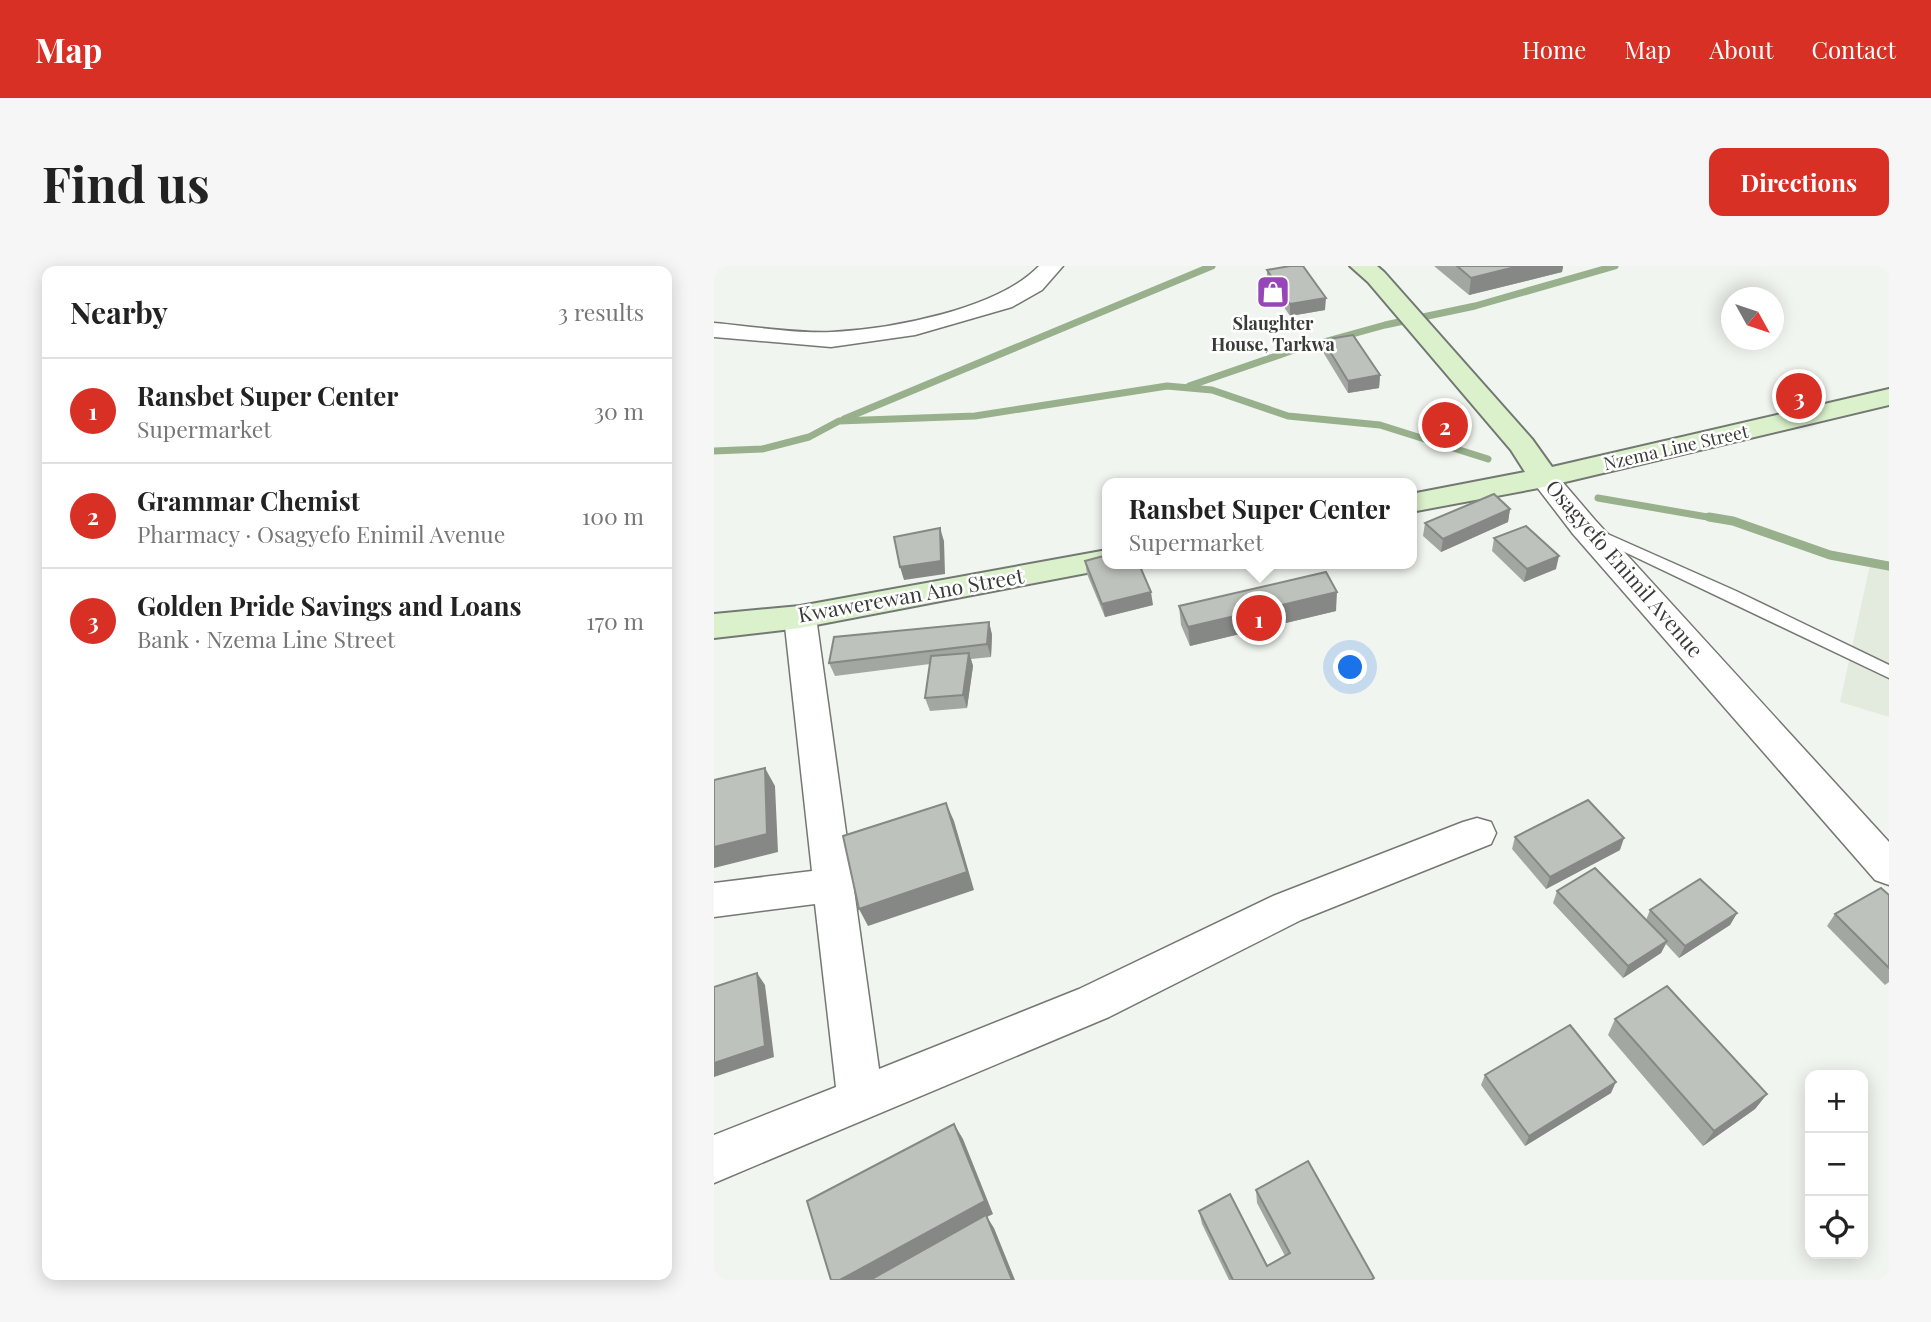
<!DOCTYPE html>
<meta charset="utf-8">
<style>
:root{--surface:#fff;--page:#f6f6f6;--text:#222;--muted:#767676;--line:#e0e0e0;--accent:#d93025}
body{margin:0;font-family:"Playfair Display",serif;background:var(--page);color:var(--text)}
.controls{position:absolute;right:21px;bottom:21px;display:grid;overflow:hidden;border-radius:14px;box-shadow:0 4px 18px #0003}
.controls button{width:63px;height:63px;display:grid;place-items:center;padding:0;border:0;border-bottom:2px solid var(--line);background:var(--surface);color:var(--text);font:35px sans-serif}
.compass{position:absolute;left:1007px;top:21px;width:63px;height:63px;border-radius:50%;background:var(--surface);box-shadow:0 4px 18px #0003;rotate:130deg}
.you{position:absolute;left:637px;top:402px;width:24px;height:24px;margin:-18px;border:5px solid #fff;border-radius:50%;background:#1a73e8;box-shadow:0 0 0 10px #1a73e833}
.badge{display:grid;place-items:center;width:46px;height:46px;border-radius:50%;background:var(--accent);color:#fff;font-size:23px;font-weight:700}
.pin{position:absolute;translate:-50% -50%;border:4px solid #fff;box-shadow:0 2px 7px #0006}
.popup{position:absolute;left:388px;top:212px;width:315px;height:91px;box-sizing:border-box;display:grid;place-content:center;border-radius:14px;background:var(--surface);filter:drop-shadow(0 2px 5px #0005);font-size:23px;white-space:nowrap;color:var(--muted)}
.popup b{font-size:26px;color:var(--text)}
.popup::after{content:'';position:absolute;left:50%;top:100%;margin-left:-14px;border:14px solid transparent;border-top-color:var(--surface)}
.list{margin:0;padding:0;list-style:none}
h2{display:flex;justify-content:space-between;align-items:center;height:91px;margin:0;padding:0 28px;font-size:30px}
h2 small{font-size:23px;font-weight:400;color:var(--muted)}
.list li{display:grid;grid-template-columns:46px 1fr auto;gap:21px;align-items:center;box-sizing:border-box;height:105px;padding:0 28px;border-top:2px solid var(--line)}
.list b{display:block;font-size:26px;white-space:nowrap}
.list p{margin:0;font-size:23px;white-space:nowrap;color:var(--muted)}
.list em{font-size:23px;font-style:normal;color:var(--muted)}
.icon{flex:none;width:38px;height:38px;fill:none;stroke:currentColor;stroke-width:2;stroke-linecap:round;stroke-linejoin:round}
.map{position:relative;flex:none;width:1175px;height:1014px;overflow:hidden;border-radius:14px}
header{display:flex;align-items:center;gap:42px;box-sizing:border-box;height:98px;padding:0 35px;background:var(--accent);color:#fff}
header strong{font-size:33px}
nav{display:flex;gap:38px;margin-inline-start:auto;font-size:24px}
.intro{display:flex;align-items:center;justify-content:space-between;box-sizing:border-box;height:168px;padding:0 42px}
h1{margin:0;font-size:49px}
.button{padding:18px 32px;border-radius:14px;background:var(--accent);color:#fff;font-size:24px;font-weight:700}
main{display:flex;gap:42px;padding:0 42px}
aside{flex:1;background:var(--surface);border-radius:14px;box-shadow:0 4px 18px #0003}
.map>svg:first-child{display:block}
</style>
<header>
<strong>Map</strong>
<nav><a>Home</a><a>Map</a><a>About</a><a>Contact</a></nav>
</header>
<div class="intro"><h1>Find us</h1><a class="button">Directions</a></div>
<main>
<aside>
<h2>Nearby<small>3 results</small></h2>
<ul class="list">
<li><span class="badge">1</span><div><b>Ransbet Super Center</b><p>Supermarket</p></div><em>30 m</em></li>
<li><span class="badge">2</span><div><b>Grammar Chemist</b><p>Pharmacy · Osagyefo Enimil Avenue</p></div><em>100 m</em></li>
<li><span class="badge">3</span><div><b>Golden Pride Savings and Loans</b><p>Bank · Nzema Line Street</p></div><em>170 m</em></li>
</ul>
</aside>
<div class="map">
<svg width="1175" height="1014" viewBox="0 0 1175 1014">
<rect width="100%" height="100%" fill="#f1f5ef"/>
<polygon fill="#e2ebde" points="1156,299 1175,304 1175,451 1126,436"/>
<g fill="none" stroke-linecap="round" stroke-linejoin="round">
<g stroke="#98b08c" stroke-width="7">
<polyline points="475,120 577,85 671,59 761,40 901,0"/>
<polyline points="130,153 498,0"/>
<polyline points="0,185 48,183 95,171 125,155 261,150 453,120 498,124 574,150 666,159 774,193"/>
<polyline points="884,232 1005,253"/>
</g>
<polyline stroke="#98b08c" stroke-width="9" points="995,251 1019,255 1116,289 1175,300"/>
<defs>
<polygon id="lane" points="880,262 1022,325 1175,399 1175,412 875,269 875,263"/>
<g id="street">
<path d="M325,0h24l-21,24 -30,17 -97,28 -84,12 -117,-10v-14c36,3 83,11 118,9 60,-3 166,-23 207,-66z"/>
<polygon points="830,203 840,206 881,254 1175,576 1175,619 1161,614 859,268 816,212 820,206"/>
<polygon points="86,340 97,343 102,351 165,803 365,723 559,630 749,556 763,552 777,556 782,567 777,578 587,654 395,751 0,917 0,869 122,821 101,638 0,651 0,617 98,605 70,351 75,343"/>
</g>
<g id="secondary">
<polygon points="636,0 663,0 670,6 818,173 838,201 1175,123 1175,139 830,221 697,246 697,228 811,206 797,184 654,16"/>
<polygon points="393,284 393,298 407,298 404,301 86,362 0,372 0,348 86,340"/>
</g>
</defs>
<use href="#lane" stroke="#747872" stroke-width="3"/>
<use href="#street" stroke="#747872" stroke-width="3"/>
<use href="#secondary" stroke="#747872" stroke-width="4"/>
<use href="#lane" fill="#fff" fill-rule="evenodd"/>
<use href="#street" fill="#fff" fill-rule="evenodd"/>
<use href="#secondary" fill="#daf1cb" fill-rule="evenodd"/>
</g>
<g fill="#a3a7a2">
<polygon points="720,0 849,0 848,6 755,29"/>
<polygon points="553,4 611,44 576,50 553,16"/>
<polygon points="609,74 666,109 665,122 634,127 609,86"/>
<polygon points="796,243 794,256 727,286 709,270 711,257"/>
<polygon points="780,272 842,303 810,316 778,285"/>
<polygon points="371,295 439,339 391,351 373,308"/>
<polygon points="465,340 622,345 476,380 467,359"/>
<polygon points="275,356 278,369 277,391 257,393 259,400 253,442 216,445 211,432 216,398 121,410 115,397"/>
<polygon points="801,571 906,584 832,623 798,583"/>
<polygon points="843,625 932,654 936,644 1023,647 1016,659 965,692 952,678 947,687 909,712 839,637"/>
<polygon points="1175,629 1175,716 1171,719 1113,660 1121,648"/>
<polygon points="901,753 1053,828 1041,843 989,880 894,769"/>
<polygon points="771,809 897,827 811,880 767,819"/>
<polygon points="542,924 660,1014 515,1014 488,958 485,945 553,1000 571,990 543,937"/>
</g>
<g fill="#858884">
<polygon points="805,0 849,0 848,6 755,29 757,12"/>
<polygon points="612,32 611,44 576,50 576,38"/>
<polygon points="666,109 665,122 634,127 634,115"/>
<polygon points="796,243 794,256 727,286 729,273"/>
<polygon points="226,262 230,275 231,308 190,314 186,301"/>
<polygon points="845,290 842,303 810,316 813,303"/>
<polygon points="437,326 439,339 391,351 388,338"/>
<polygon points="623,326 622,345 476,380 474,361"/>
<polygon points="275,356 278,369 277,391 273,378"/>
<polygon points="255,387 259,400 253,442 249,429"/>
<polygon points="51,502 61,520 64,586 0,602 0,581"/>
<polygon points="232,537 240,555 260,624 154,660 145,643"/>
<polygon points="910,572 906,584 832,623 836,611"/>
<polygon points="1023,647 1016,659 965,692 971,680"/>
<polygon points="953,675 947,687 909,712 914,700"/>
<polygon points="43,707 51,719 60,791 0,811 0,797"/>
<polygon points="902,816 897,827 811,880 815,870"/>
<polygon points="1053,828 1041,843 989,880 1000,865"/>
<polygon points="240,858 249,873 279,948 273,951 280,962 301,1014 126,1014"/>
</g>
<g fill="#bec2bc" stroke="#858884" stroke-width="2">
<polygon points="576,0 589,0 612,32 576,38 553,4"/>
<polygon points="743,0 805,0 757,12"/>
<polygon points="639,69 666,109 634,115 609,74"/>
<polygon points="780,228 796,243 729,273 711,257"/>
<polygon points="812,260 845,290 813,303 780,272"/>
<polygon points="226,262 227,295 186,301 180,271"/>
<polygon points="393,289 393,298 425,298 437,326 388,338 371,295"/>
<polygon points="612,306 623,326 474,361 465,340"/>
<polygon points="275,356 273,378 115,397 120,371"/>
<polygon points="255,387 249,429 211,432 217,390"/>
<polygon points="51,502 53,568 0,581 0,514"/>
<polygon points="874,534 910,572 836,611 801,571"/>
<polygon points="232,537 253,606 145,643 129,570"/>
<polygon points="881,602 953,675 914,700 843,625"/>
<polygon points="986,613 1023,647 971,680 936,644"/>
<polygon points="1167,622 1175,629 1175,702 1121,648"/>
<polygon points="43,707 51,780 0,797 0,721"/>
<polygon points="953,720 1053,828 1000,865 901,753"/>
<polygon points="856,759 902,816 815,870 771,809"/>
<polygon points="240,858 271,935 126,1014 117,1014 93,935"/>
<polygon points="594,895 660,1012 657,1014 519,1014 485,945 516,928 553,1000 576,987 542,924"/>
<polygon points="272,949 298,1014 156,1014"/>
</g>
<defs>
<symbol id="shop-square" viewBox="-11 -11 22 22"><rect x="-9" y="-9" width="18" height="18" rx="4" fill="#9646b6" stroke="#fff"/><path d="M-5-2.5h2.3a2.7 3.5 0 0 1 5.4 0H5L5.5 6h-11ZM-1.5-2.5h3a1.5 2.3 0 0 0-3 0Z" fill="#fff"/></symbol>
</defs>
<g fill-rule="evenodd">
<use href="#shop-square" x="540" y="7" width="38" height="38"/>
</g>
<g text-anchor="middle" stroke-width="5" stroke-linejoin="round" paint-order="stroke">
<g font-size="18" font-weight="bold" fill="#393b38" stroke="#fff">
<text x="559" y="64">Slaughter<tspan x="559" dy="21">House, Tarkwa</tspan></text>
</g>
<g font-size="18" fill="#393b38" stroke="#fff">
<text transform="translate(962 182) rotate(-13)" y="6">Nzema Line Street</text>
</g>
<g font-size="21" fill="#393b38" stroke="#fff">
<text transform="translate(910 303) rotate(49)" y="7">Osagyefo Enimil Avenue</text>
<text transform="translate(197 330) rotate(-10)" y="7">Kwawerewan Ano Street</text>
</g>
</g>
</svg>
<div class="controls">
<button>+</button>
<button>−</button>
<button><svg class="icon" aria-label="locate" viewBox="0 0 24 24"><circle cx="12" cy="12" r="6"/><path d="M12 2v4M12 18v4M2 12h4M18 12h4"/></svg></button>
</div>
<svg class="compass" viewBox="-18 -18 36 36"><path d="M0-13l5 13h-10z" fill="#e53935"/><path d="M0 13l5-13h-10z" fill="#767676"/></svg>
<div class="you"></div>
<div class="pin badge" style="left:545px;top:352px">1</div>
<div class="popup"><b>Ransbet Super Center</b>Supermarket</div>
<div class="pin badge" style="left:731px;top:159px">2</div>
<div class="pin badge" style="left:1085px;top:130px">3</div>
</div>
</main>
